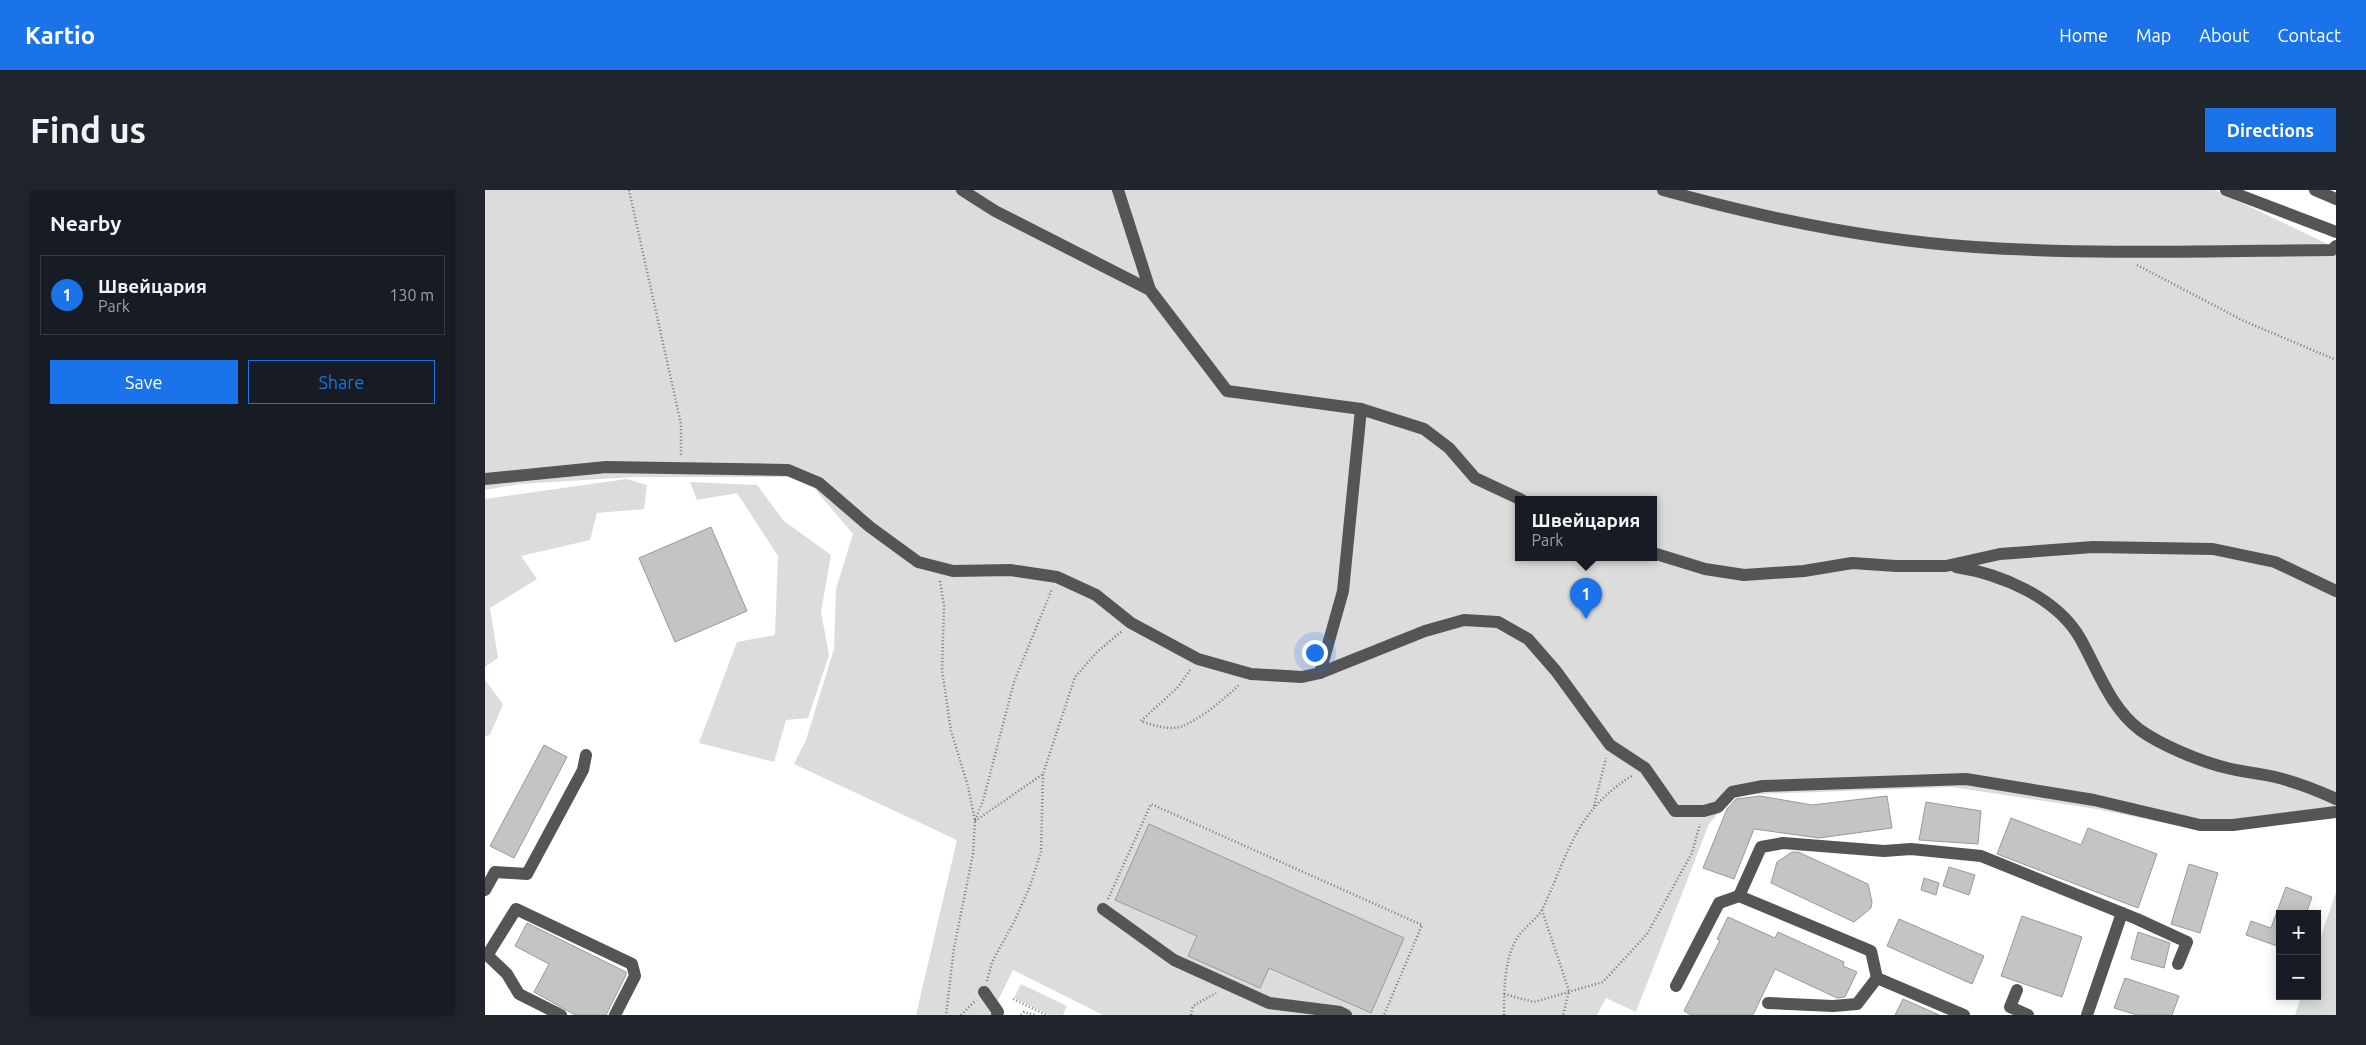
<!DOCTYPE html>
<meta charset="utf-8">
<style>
:root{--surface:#171b24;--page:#20242c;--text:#f1f3f6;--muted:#9ea1a6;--line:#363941;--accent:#1a73e8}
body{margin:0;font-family:Ubuntu,sans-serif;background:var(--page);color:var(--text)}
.controls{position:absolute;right:15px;bottom:15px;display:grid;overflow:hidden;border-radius:0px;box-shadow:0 2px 12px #0003}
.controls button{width:45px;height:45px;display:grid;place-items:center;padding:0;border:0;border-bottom:1px solid var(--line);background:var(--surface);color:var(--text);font:25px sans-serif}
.you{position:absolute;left:829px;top:462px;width:18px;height:18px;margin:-12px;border:4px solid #fff;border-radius:50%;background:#1a73e8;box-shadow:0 0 0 8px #1a73e833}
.badge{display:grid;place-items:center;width:32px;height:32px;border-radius:50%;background:var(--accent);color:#fff;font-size:16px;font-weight:700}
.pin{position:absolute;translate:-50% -41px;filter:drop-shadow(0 1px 2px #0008)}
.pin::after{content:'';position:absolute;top:26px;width:18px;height:15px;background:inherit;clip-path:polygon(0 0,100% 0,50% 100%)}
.popup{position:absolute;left:1030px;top:306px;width:142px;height:65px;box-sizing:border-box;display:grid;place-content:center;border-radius:0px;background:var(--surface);filter:drop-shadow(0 1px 4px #0005);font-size:16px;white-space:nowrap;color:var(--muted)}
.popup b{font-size:19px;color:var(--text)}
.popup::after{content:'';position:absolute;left:50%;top:100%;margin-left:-10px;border:10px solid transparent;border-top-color:var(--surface)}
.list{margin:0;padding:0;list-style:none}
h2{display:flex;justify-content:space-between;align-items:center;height:65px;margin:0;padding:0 20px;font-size:21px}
h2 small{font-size:16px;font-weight:400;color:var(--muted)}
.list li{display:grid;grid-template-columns:32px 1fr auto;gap:15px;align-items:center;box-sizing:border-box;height:80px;margin:0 10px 10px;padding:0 10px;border:1px solid var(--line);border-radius:0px}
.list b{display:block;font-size:19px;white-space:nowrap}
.list p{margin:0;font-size:16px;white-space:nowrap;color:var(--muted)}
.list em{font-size:16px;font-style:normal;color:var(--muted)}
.actions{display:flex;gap:10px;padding:15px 20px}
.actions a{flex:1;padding:11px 0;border:1px solid var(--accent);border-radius:0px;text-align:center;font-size:18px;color:var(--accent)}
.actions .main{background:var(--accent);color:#fff}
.map{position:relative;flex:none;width:1851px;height:825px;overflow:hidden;border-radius:0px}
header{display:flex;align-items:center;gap:30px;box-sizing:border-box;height:70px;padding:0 25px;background:var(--accent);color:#fff}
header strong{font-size:24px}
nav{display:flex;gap:28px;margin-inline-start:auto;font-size:18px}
.intro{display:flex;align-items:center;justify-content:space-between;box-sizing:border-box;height:120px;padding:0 30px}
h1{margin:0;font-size:35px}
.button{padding:12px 22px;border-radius:0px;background:var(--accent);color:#fff;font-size:18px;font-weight:700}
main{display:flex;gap:30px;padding:0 30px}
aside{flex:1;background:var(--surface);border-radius:0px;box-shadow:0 2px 12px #0003}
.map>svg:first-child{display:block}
</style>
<header>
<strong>Kartio</strong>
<nav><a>Home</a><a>Map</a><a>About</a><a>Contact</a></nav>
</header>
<div class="intro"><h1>Find us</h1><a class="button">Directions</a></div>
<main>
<aside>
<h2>Nearby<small></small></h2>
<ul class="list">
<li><span class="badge">1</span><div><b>Швейцария</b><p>Park</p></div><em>130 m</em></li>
</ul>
<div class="actions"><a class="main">Save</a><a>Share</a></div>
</aside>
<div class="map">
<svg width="1851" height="825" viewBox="0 0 1851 825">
<rect width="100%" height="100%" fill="#fff"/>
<g fill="#dcdcdc" fill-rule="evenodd">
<path d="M0,0h1730l121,58v570l-134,12 -112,-22 -138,-21 -218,8 -25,29 -73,188 -30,-14 -9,17h-494l-90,-45 -22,45h-75l41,-175 -163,-76 12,-24 28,-91 2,-60 17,-55 -39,-46 -25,-11h-156l-114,7 -34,6zM1034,310h134v58h-134z"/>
<polygon points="142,289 162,295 159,319 112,323 105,350 36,366 52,389 5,418 13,468 0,477 0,309"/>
<polygon points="205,292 272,295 299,331 346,365 336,422 344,465 323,528 301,530 289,572 214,553 252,452 290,445 293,366 252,303 212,310"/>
<polygon points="0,490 18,514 5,545 0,546"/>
<polygon points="1851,702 1851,825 1810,825 1816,806 1832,806 1832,758"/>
<polygon points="536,794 582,816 578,825 564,825 529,808"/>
</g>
<g fill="#c4c4c4" stroke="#999">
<polygon points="226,337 262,421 190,452 154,368"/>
<polygon points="59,555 82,567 29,668 5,656"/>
<polygon points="1275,606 1327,615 1402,606 1407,638 1334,648 1269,639 1249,689 1218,678 1242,619 1251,609"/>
<polygon points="1441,612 1496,621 1493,654 1434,650"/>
<polygon points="1526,628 1596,655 1603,638 1672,664 1653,718 1512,664"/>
<polygon points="664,634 919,748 886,823 784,778 775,798 703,766 712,746 630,710"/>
<polygon points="1307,662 1313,662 1383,694 1387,712 1386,718 1369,732 1286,693 1292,672"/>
<polygon points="1704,674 1733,683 1715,743 1686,734"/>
<polygon points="1464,677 1490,685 1484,705 1458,696"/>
<polygon points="1439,688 1454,693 1451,705 1436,700"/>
<polygon points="1801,697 1827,707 1821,724 1795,724 1795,757 1761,745 1766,731 1786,738"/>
<polygon points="1537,726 1597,747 1577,807 1516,786"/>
<polygon points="1243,727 1290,748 1293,742 1359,772 1358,776 1372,782 1360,807 1352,808 1290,779 1268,825 1206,825 1199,821 1235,750 1232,749"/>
<polygon points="1414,729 1499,766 1487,794 1402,756"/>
<polygon points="42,733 141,782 141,785 121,825 90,825 49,802 64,774 30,756"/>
<polygon points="1653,742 1685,753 1679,778 1646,769"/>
<polygon points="1640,788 1694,806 1687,825 1652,825 1629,818"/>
<polygon points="1418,809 1454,825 1410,825"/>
</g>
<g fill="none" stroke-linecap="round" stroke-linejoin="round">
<g stroke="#777" stroke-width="2.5" stroke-dasharray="1 2.5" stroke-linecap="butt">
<polyline points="144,0 196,234 196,265"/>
<polyline points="1652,75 1759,131 1851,170"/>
<polyline points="455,391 459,416 457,480 466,541 483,596 490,631 488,664 469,758 461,825"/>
<path d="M705,480l-12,17 -37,34c11,4 27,9 39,6 18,-6 46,-29 60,-43"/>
<polyline points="1109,616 1121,568"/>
<polyline points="490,630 498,611 529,492 567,399"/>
<polyline points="490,631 558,584 590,487 612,462 637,441"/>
<polyline points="623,709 666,614 937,735 899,825"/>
<polyline points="1057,720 1084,801 1078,825"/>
<polyline points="502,791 507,772 530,730 545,696 556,662 558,584"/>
<polyline points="1019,804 1049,812 1118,792 1162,744 1207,663 1215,634"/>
<polyline points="528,809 561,825"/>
<polyline points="476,825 491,810"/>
<polyline points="536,825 539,822 550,825"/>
<polyline points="706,825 708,816 731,803"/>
<path d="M1019,825c0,-24 0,-54 12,-75 6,-12 21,-20 27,-32 27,-58 32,-96 90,-133"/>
</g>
<g stroke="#555" stroke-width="12">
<polyline points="477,0 510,21 665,100"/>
<polyline points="633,0 665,100 742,201 876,219 939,239 964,258 990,288 1037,310"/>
<path d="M1178,0c101,28 207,50 312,57 119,8 238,4 357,3l4,-4"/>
<polyline points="1741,0 1851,42"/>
<polyline points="1830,0 1851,9"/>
<polyline points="0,289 121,277 303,280 334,293 385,337 433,372 468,381 525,380 572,387 611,405 646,433 713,469 766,484 817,487 835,483 940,441 979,430 1013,432 1043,449 1071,481 1125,555 1160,578 1190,621 1219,621 1233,617 1247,602 1278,596 1481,589 1609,610 1715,635 1748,635 1851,622"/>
<polyline points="1168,363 1220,379 1259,385 1319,381 1367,373 1411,376 1461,376 1515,364 1608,357 1728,359 1790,372 1851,401"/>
<path d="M1471,377c45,7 100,30 124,71 18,32 30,69 60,92 21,15 61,32 87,38 15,4 32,5 48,9 21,5 42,13 61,22"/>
<polyline points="835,483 858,401 876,219"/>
<polyline points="0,700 10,682 42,684 98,580 101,565"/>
<polyline points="1254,706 1276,657 1298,653 1399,661 1426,659 1496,666 1652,729 1702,752 1693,774"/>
<polyline points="618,719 689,770 784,813 855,822 861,825"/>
<polyline points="0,763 22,784 34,804 76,825"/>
<polyline points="3,764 31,719 147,774 150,786 130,825"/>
<polyline points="1191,796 1234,713 1254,706 1386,761 1392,788"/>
<polyline points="1532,800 1525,817 1543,825"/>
<polyline points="499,802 513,822 512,825"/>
<polyline points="1283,813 1348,816 1372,814 1392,788 1479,825"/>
<polyline points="1602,825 1637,723"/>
</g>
</g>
</svg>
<div class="controls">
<button>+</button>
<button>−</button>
</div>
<div class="you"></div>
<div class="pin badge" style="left:1101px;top:429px">1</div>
<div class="popup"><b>Швейцария</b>Park</div>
</div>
</main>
